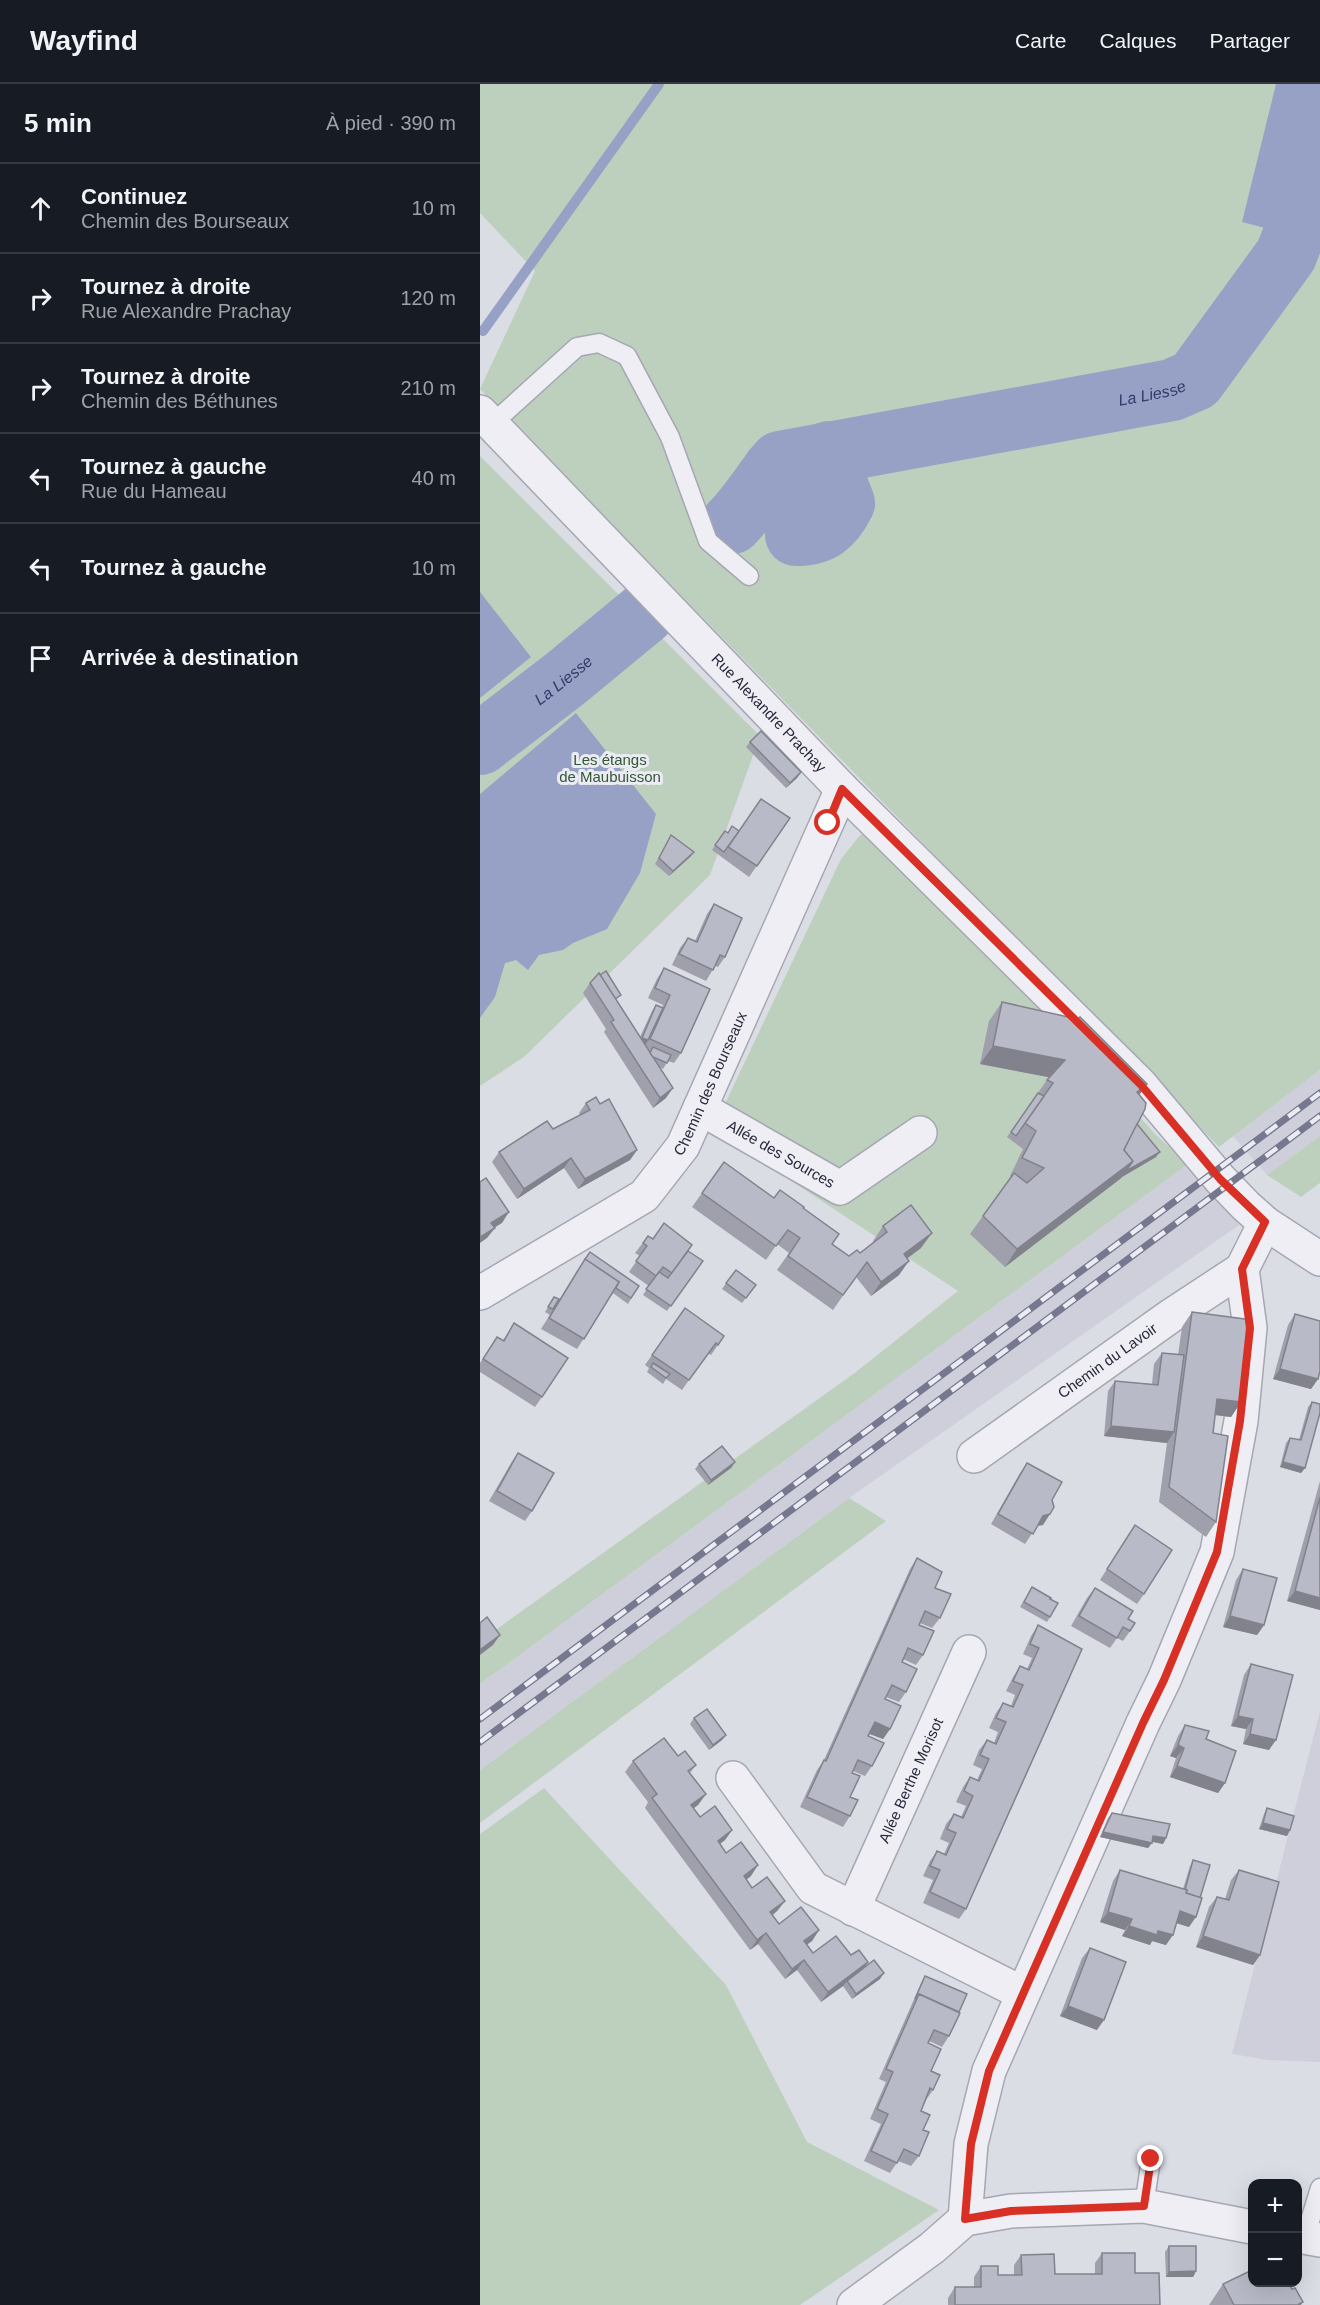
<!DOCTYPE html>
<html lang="fr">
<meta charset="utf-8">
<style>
:root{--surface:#171b24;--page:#242831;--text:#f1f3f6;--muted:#9ea1a6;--line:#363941}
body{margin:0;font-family:Arial,sans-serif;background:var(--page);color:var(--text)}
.controls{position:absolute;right:18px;bottom:18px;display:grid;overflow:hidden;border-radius:12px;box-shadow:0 6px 24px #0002}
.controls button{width:54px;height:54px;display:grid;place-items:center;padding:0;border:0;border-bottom:2px solid var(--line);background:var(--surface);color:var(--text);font:30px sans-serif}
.stop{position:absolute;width:18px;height:18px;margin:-14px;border:4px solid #d93025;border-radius:50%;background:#fff}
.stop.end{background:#d93025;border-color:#fff;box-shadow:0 2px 6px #0008}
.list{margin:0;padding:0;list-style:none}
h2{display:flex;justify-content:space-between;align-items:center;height:78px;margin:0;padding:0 24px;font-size:26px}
h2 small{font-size:20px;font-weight:400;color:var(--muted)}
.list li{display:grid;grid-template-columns:39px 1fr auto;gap:18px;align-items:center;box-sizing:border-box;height:90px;padding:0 24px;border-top:2px solid var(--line)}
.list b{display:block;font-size:22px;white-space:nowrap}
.list p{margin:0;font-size:20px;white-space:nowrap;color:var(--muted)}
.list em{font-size:20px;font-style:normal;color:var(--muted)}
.icon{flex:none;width:33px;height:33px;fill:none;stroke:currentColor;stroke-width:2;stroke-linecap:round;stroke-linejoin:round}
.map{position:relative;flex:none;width:840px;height:2221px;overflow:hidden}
header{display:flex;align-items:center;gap:36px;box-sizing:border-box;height:84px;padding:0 30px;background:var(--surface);border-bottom:2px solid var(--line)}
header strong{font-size:28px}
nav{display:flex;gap:33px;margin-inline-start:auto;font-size:21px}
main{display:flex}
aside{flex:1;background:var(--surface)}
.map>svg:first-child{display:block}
</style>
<header>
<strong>Wayfind</strong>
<nav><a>Carte</a><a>Calques</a><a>Partager</a></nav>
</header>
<main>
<aside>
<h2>5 min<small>À pied · 390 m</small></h2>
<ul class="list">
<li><svg class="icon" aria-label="ahead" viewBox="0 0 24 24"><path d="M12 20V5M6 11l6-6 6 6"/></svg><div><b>Continuez</b><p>Chemin des Bourseaux</p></div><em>10 m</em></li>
<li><svg class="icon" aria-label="right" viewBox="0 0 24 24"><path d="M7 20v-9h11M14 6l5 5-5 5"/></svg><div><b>Tournez à droite</b><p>Rue Alexandre Prachay</p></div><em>120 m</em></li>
<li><svg class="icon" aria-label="right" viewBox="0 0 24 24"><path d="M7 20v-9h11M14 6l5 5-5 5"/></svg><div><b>Tournez à droite</b><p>Chemin des Béthunes</p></div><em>210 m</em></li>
<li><svg class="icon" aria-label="left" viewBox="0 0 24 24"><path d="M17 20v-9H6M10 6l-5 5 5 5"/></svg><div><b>Tournez à gauche</b><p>Rue du Hameau</p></div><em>40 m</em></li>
<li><svg class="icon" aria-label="left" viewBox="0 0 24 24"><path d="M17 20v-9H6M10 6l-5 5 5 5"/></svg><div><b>Tournez à gauche</b></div><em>10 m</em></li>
<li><svg class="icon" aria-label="arrive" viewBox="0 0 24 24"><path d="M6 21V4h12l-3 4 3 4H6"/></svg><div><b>Arrivée à destination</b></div></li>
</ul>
</aside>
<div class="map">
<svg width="840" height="2221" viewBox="0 0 840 2221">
<rect width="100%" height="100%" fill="#dbdde5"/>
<g fill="#cecfda">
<polygon points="840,986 840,1052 787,1091 753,1052"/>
<polygon points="708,1080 759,1141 369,1414 0,1686 0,1600"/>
<polygon points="840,1627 840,1978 788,1976 752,1970"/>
</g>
<g fill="#bdcfbd">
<polygon points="0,0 840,0 840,986 739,1063 0,305 55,187 0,129"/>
<polygon points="0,372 280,652 230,791 44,973 0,1002"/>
<polygon points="381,750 408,762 550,911 676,1051 708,1080 0,1600 0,1557 376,1288 478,1207 233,1045 361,775"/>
<polygon points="840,1052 840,1099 821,1113 787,1091"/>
<polygon points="369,1414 406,1437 0,1739 0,1686"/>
<polygon points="64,1704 246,1901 327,2058 459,2126 320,2221 0,2221 0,1750"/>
</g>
<g fill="#97a1c5">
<polygon points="796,0 840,0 840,158 762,138"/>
<polygon points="0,508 51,573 0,614"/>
<polygon points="96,629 176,730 160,789 127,845 93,859 83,866 59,871 48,886 36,876 25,879 15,913 0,934 0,710"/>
</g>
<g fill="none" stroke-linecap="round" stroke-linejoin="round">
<polyline stroke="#97a1c5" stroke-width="10" points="3,247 179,0"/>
<g stroke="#97a1c5" stroke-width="62">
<path d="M293,386l18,15 5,22v28c25,0 37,-10 48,-32l-9,-23 -6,-28"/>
<path id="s1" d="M252,439c18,-18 31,-41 48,-61l392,-72 23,-10 91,-125 7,-18 27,-107"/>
<path id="s2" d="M0,660l85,-65 80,-66"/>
</g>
<defs>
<g id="service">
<polyline points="12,340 97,263 119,259 147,272 190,353 228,457 269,492"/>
<polyline points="664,2122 671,2075"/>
<polyline points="825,2153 840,2104"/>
</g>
<g id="minor">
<path id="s3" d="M220,1024l140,80 80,-55"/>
<path id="s4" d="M0,1209l164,-97 39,-50 159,-357"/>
<path id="s5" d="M494,1372l198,-141 70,-46"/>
<polyline points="253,1694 333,1804 542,1909"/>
<path id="s6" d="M373,1825l116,-257"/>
<polyline points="485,2135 491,2060 509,1987 663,1639 684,1596 737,1468 761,1337 770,1244 762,1185 785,1139"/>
<polyline points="818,2152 840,2156"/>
<polyline points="374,2221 452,2164 485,2135 531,2127 664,2122 772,2143"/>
</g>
<g id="tertiary">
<path id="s7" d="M0,328l362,377 299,296 79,94 26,27 19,17 55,36"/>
</g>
</defs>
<use href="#service" stroke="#a5a7b2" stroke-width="21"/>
<use href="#minor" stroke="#a5a7b2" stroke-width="36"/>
<use href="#tertiary" stroke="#a5a7b2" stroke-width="36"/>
<use href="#service" stroke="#eeeef4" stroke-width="18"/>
<use href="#minor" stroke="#eeeef4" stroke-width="33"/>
<use href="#tertiary" stroke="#eeeef4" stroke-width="33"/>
<defs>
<g id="rail">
<polyline points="0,1635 840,1009"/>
<polyline points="0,1658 840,1032"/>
</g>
</defs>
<use href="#rail" stroke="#75788e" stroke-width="7"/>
<use href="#rail" stroke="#ebecf3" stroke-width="4.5" stroke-dasharray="14" stroke-linecap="butt"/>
</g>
<g fill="#9fa0ac">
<polygon points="270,658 321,688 317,694 306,704 266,663"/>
<polygon points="310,734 269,793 232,766 245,747 248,748 259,747"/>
<polygon points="191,751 214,768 210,773 189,792 175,780"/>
<polygon points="234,820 245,873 238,883 235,882 226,897 192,881 200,864 208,854 215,857 227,830"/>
<polygon points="184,884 230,905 201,969 194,979 188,977 183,985 180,983 186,1014 173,1024 124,948 126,945 103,909 110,899 137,917 160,953 172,927 176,921 182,924 183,921 168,914 177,895"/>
<polygon points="522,918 667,1000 659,1011 663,1029 657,1040 676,1073 642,1093 640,1095 525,1183 490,1150 531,1093 530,1092 543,1065 527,1053 569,993 500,980 509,937"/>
<polygon points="106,1019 120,1020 157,1066 150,1076 98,1105 84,1084 37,1115 12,1078 19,1068 73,1045 100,1031 99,1029"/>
<polygon points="244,1078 294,1114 323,1124 352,1160 369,1172 380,1169 394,1159 393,1157 403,1142 441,1164 428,1174 419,1191 391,1212 376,1193 353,1226 297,1186 309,1169 297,1160 286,1176 212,1123"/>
<polygon points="168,1152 173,1155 208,1167 223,1177 187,1227 163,1211 169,1202 149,1188 160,1172 155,1169"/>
<polygon points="110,1168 159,1202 148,1220 133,1209 97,1265 61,1245 73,1226 70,1231 65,1228 71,1218 76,1221 98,1185"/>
<polygon points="256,1186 276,1201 262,1219 242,1205"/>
<polygon points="205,1224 244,1252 231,1271 228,1269 202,1306 186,1295 183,1300 167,1288 169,1284 165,1281"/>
<polygon points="712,1228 761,1318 751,1333 735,1331 733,1349 736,1438 726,1453 679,1418 687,1359 624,1352 628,1307 635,1297 672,1300 674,1280 682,1269 698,1271 702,1243"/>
<polygon points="815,1230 838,1295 831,1305 793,1295 808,1241"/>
<polygon points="34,1239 62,1313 55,1323 0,1288 0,1279 17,1253 23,1256"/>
<polygon points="832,1318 825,1384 821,1389 800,1383 806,1359 810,1354 819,1356 828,1323"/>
<polygon points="38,1369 52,1427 45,1437 9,1417 31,1379"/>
<polygon points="255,1378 251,1384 228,1401 215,1385 219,1380"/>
<polygon points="547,1379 572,1416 563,1441 557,1442 545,1460 511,1440 540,1389"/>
<polygon points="840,1397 840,1526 807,1517"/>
<polygon points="648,1452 664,1510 657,1520 620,1496"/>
<polygon points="437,1474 455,1504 460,1534 452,1544 440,1539 439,1541 443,1571 436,1581 423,1575 422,1578 426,1608 419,1618 406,1613 405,1615 410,1645 403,1655 390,1650 388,1652 392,1682 385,1692 373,1687 370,1713 370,1732 363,1743 320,1723 337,1686 344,1676 430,1485"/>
<polygon points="763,1485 784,1541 777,1551 743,1543 756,1496"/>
<polygon points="552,1503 570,1515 570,1533 567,1538 540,1523"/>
<polygon points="615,1504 648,1535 650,1547 643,1557 637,1554 630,1564 591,1542 607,1514"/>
<polygon points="558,1541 602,1565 486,1825 479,1835 443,1819 453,1796 443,1792 450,1777 457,1767 464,1770 469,1759 460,1755 466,1740 474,1730 481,1733 486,1722 476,1718 483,1703 490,1693 497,1696 502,1685 493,1681 499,1666 507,1656 514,1659 518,1648 509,1644 516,1629 523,1619 531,1622 535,1611 526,1607 533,1593 540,1582 547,1585 552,1574 543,1570 551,1552"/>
<polygon points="771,1580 789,1666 763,1660 766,1645 751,1642 764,1591"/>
<polygon points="214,1634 246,1651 242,1656 229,1666 210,1640"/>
<polygon points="705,1641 726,1655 745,1699 738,1709 690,1693 696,1674 690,1672 698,1652"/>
<polygon points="198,1672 216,1681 210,1689 226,1710 218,1721 213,1724 220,1733 252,1746 245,1756 240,1760 246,1769 271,1792 266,1795 272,1804 305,1817 297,1827 293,1831 299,1840 339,1846 332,1857 327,1860 333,1869 371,1871 388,1878 385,1883 400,1895 372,1915 363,1902 341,1918 317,1886 305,1895 278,1860 270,1866 165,1724 168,1718 145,1688 153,1677"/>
<polygon points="787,1724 810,1746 807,1752 779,1745 784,1730"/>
<polygon points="632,1729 686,1754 683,1760 672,1758 668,1764 620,1753 628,1734"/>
<polygon points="713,1776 709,1843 696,1839 686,1861 672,1857 670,1861 642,1852 645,1846 620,1838 633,1797 640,1786 703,1805 710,1782"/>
<polygon points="759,1786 780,1871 773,1881 716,1863 729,1823 737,1813 745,1815 751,1796"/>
<polygon points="610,1864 617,1946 580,1932 602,1874"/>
<polygon points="445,1892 469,1952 462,1963 449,1957 448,1959 453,2006 446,2016 441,2027 443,2046 439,2072 431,2082 418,2077 410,2089 384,2077 401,2040 390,2035 406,1998 399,1995 442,1897"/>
<polygon points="689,2162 716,2187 713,2193 686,2193 685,2168"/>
<polygon points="622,2169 655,2189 680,2221 468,2221 468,2214 475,2203 494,2203 494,2193 501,2182 518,2191 534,2191 534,2181 541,2171 575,2190 615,2190 615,2179"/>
<polygon points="743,2200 812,2205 823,2218 821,2221 729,2221"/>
</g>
<g fill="#82828c">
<polygon points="321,688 317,694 306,704 310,699"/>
<polygon points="214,768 210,773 189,792 193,787"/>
<polygon points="162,954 168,956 165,962 158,959"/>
<polygon points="513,962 585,976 573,994 500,980"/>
<polygon points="667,1000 654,1018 657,1008"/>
<polygon points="193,1004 186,1014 173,1024 180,1014"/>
<polygon points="157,1066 150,1076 98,1105 105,1095"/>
<polygon points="680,1068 676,1073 642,1093 640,1095 525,1183 537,1165 653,1077"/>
<polygon points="91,1074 84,1084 37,1115 44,1105"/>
<polygon points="29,1128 22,1139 4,1150 11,1139"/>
<polygon points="15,1144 7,1154 0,1159 0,1153"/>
<polygon points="452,1149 441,1164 414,1184 424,1170"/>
<polygon points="429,1177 419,1191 391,1212 401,1198"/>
<polygon points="800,1285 838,1295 831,1305 793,1295"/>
<polygon points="737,1315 761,1318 751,1333 727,1330"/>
<polygon points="631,1342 694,1348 687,1359 624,1352"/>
<polygon points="255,1378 251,1384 228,1401 231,1396"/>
<polygon points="803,1378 825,1384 821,1389 800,1383"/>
<polygon points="570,1430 563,1441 555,1442 563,1432"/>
<polygon points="815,1507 840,1514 840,1526 807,1517"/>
<polygon points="750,1532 784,1541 777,1551 743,1543"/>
<polygon points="20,1551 13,1561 0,1571 0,1566"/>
<polygon points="758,1632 773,1635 766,1645 751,1642"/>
<polygon points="395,1638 410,1645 403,1655 387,1649"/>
<polygon points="770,1650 796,1656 789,1666 763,1660"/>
<polygon points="246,1651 242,1656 229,1666 233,1661"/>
<polygon points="698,1661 704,1664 696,1674 690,1672"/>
<polygon points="697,1682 745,1699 738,1709 690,1693"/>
<polygon points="226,1710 218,1721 204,1732 211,1721"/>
<polygon points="783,1739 810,1746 807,1752 779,1745"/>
<polygon points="252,1746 245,1756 230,1767 238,1757"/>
<polygon points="623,1748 672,1759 668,1764 620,1753"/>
<polygon points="673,1752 686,1754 683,1760 670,1757"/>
<polygon points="278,1781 271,1792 257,1803 264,1792"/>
<polygon points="305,1817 297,1827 283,1838 290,1828"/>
<polygon points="700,1827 716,1833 709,1843 693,1838"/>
<polygon points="628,1828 652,1835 645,1846 620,1838"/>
<polygon points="649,1842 678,1847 693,1851 686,1861 672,1857 670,1861 642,1852"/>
<polygon points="339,1846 332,1857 317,1868 324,1857"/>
<polygon points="286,1849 278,1860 270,1866 277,1856"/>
<polygon points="723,1852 780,1871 773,1881 716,1863"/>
<polygon points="324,1876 317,1886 305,1895 312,1885"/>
<polygon points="388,1878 381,1889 367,1897 363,1902 341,1918 348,1908"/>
<polygon points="404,1889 400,1895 372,1915 376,1910"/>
<polygon points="588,1922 624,1936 617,1946 580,1932"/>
<polygon points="716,2187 713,2193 686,2193 689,2188"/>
</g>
<g fill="#b9bac8" stroke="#82828c" stroke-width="1.5">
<polygon points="281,647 321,688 310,699 270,658"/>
<polygon points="281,715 310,734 277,782 248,763"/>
<polygon points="252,742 259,747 244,768 235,761 245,747 248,749"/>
<polygon points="191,751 214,768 193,787 179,774"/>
<polygon points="234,820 262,834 245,873 240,871 233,886 199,870 208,854 217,858"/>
<polygon points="184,884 230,905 201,969 170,955 190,911 175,904"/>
<polygon points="126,887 141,911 135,915 120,891"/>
<polygon points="119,889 193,1004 180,1014 131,938 134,936 110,899"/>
<polygon points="522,918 597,935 600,933 667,1000 657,1008 666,1019 665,1025 644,1066 653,1077 537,1165 503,1132 534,1089 547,1099 564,1084 542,1074 556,1047 545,1039 573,999 567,996 585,976 513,962"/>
<polygon points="176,921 183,924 168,956 162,954"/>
<polygon points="173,963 191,971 187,979 173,973 170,969"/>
<polygon points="558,1009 564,1012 536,1052 531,1048"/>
<polygon points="116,1013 120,1020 129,1015 157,1066 105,1095 91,1074 44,1105 19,1068 67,1037 73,1045 110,1026 106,1019"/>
<polygon points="657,1040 680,1068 646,1087 653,1077 644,1066"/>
<polygon points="244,1078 294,1114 300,1106 324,1123 323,1124 359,1150 352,1160 369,1172 377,1166 380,1169 407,1148 403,1142 431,1121 452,1149 424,1170 429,1177 401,1198 387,1178 363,1211 308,1172 320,1154 308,1146 296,1162 222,1109"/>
<polygon points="6,1094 29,1128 11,1139 15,1144 0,1153 0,1098"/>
<polygon points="184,1139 212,1161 192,1189 183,1183 176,1192 156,1177 167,1162 163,1159 168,1152 173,1155"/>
<polygon points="208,1167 223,1177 191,1222 166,1205 179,1188 188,1194"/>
<polygon points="110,1168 159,1202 151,1214 136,1204 139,1198 105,1175"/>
<polygon points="105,1175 139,1198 104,1255 69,1234"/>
<polygon points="256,1186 276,1201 266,1214 246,1199"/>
<polygon points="74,1213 79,1215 73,1225 68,1223"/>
<polygon points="205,1224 244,1252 238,1261 236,1259 209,1296 172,1271"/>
<polygon points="712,1228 772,1236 761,1318 737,1315 733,1349 748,1352 736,1438 689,1403"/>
<polygon points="815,1230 840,1237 840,1287 838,1295 800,1285"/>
<polygon points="34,1239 88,1274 62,1313 3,1275 17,1253 24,1257"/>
<polygon points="682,1269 704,1271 694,1348 631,1342 635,1297 678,1301"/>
<polygon points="173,1279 190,1290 186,1294 171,1283"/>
<polygon points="832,1318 840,1320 840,1329 825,1384 803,1378 810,1354 821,1356"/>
<polygon points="242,1362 255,1378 231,1396 219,1380"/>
<polygon points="38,1369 74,1389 52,1427 17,1407"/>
<polygon points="547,1379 582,1398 572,1416 574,1423 570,1430 563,1432 553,1450 518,1430"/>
<polygon points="840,1413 840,1514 815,1507"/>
<polygon points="655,1441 692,1466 664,1510 627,1485"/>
<polygon points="437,1474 462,1488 455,1504 471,1510 460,1534 445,1527 439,1541 454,1547 443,1571 428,1564 422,1578 437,1585 426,1608 412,1601 405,1615 421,1622 410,1645 395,1638 388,1652 404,1659 392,1682 378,1676 372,1689 380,1692 370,1713 378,1716 370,1732 327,1713 344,1676 346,1677"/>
<polygon points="763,1485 797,1494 784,1541 750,1532"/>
<polygon points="552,1503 571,1514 570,1515 578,1519 570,1533 544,1518"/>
<polygon points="615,1504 653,1527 648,1535 655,1539 650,1547 643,1543 637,1554 599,1532"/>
<polygon points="7,1533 20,1551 0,1566 0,1539"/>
<polygon points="558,1541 602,1565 486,1825 450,1808 460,1786 450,1782 457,1767 466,1771 476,1749 467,1745 474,1730 483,1734 493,1712 484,1707 490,1693 499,1697 509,1675 500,1671 507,1656 516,1660 526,1638 516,1634 523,1619 533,1623 543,1601 533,1597 540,1582 549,1586 559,1564 550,1560"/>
<polygon points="771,1580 813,1591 796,1656 770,1650 773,1635 758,1632"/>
<polygon points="227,1625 246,1651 233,1661 214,1634"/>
<polygon points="705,1641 729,1647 726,1655 756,1667 745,1699 697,1682 704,1664 698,1661"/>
<polygon points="184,1654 198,1672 205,1667 216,1681 208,1687 226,1710 211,1721 220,1733 235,1722 252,1746 238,1757 246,1769 261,1758 278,1781 264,1792 272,1804 287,1793 305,1817 290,1828 299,1840 321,1823 339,1846 324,1857 333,1869 356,1852 371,1871 379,1866 388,1878 348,1908 324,1876 312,1885 286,1849 277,1856 172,1714 177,1710 153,1677"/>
<polygon points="787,1724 814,1732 810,1746 783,1739"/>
<polygon points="632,1729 690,1740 686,1754 673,1752 672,1759 623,1748"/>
<polygon points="713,1776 730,1781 720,1814 706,1809 707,1806 705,1806"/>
<polygon points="640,1786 707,1806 706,1809 722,1814 716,1833 700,1827 693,1851 678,1847 677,1851 649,1842 652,1835 628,1828"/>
<polygon points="759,1786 799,1798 780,1871 723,1852 737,1813 749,1816"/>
<polygon points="610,1864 646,1878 624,1936 588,1922"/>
<polygon points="394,1876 404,1889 376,1910 367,1897"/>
<polygon points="445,1892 487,1910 479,1928 439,1910 435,1915"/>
<polygon points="439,1910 480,1929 469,1952 454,1946 448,1959 461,1965 451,1987 460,1991 453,2006 450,2004 441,2027 450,2031 443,2046 449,2048 439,2072 424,2065 417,2079 391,2067 408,2030 397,2025 413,1988 406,1985"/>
<polygon points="689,2162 716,2162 716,2187 689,2188"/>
<polygon points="622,2169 655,2169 655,2189 679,2189 680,2221 475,2221 475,2203 501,2203 501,2182 518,2182 518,2191 542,2191 541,2171 574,2170 575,2190 622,2190"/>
<polygon points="772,2186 772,2199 808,2199 812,2205 815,2204 823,2218 819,2220 820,2221 754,2221 743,2200"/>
</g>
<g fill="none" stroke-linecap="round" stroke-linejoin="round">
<polyline stroke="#d93025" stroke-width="8" points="348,739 362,705 661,1001 740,1095 785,1138 762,1185 770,1244 760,1337 737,1468 684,1596 663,1639 509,1987 491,2060 485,2135 531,2127 664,2122 671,2075"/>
</g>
<g text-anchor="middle" stroke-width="6" stroke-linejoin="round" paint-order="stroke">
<g font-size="15" fill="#26283b" stroke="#ebecf3">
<text dy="5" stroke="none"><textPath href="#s7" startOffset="417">Rue Alexandre Prachay</textPath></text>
<text dy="5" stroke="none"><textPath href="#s4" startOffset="322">Chemin des Bourseaux</textPath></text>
<text dy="5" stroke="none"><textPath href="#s3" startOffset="93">Allée des Sources</textPath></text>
<text dy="5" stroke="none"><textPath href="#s5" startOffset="164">Chemin du Lavoir</textPath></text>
<text dy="5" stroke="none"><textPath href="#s6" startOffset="141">Allée Berthe Morisot</textPath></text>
</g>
<g font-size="15" fill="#345637" stroke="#ebecf3">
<text x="130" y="681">Les étangs<tspan x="130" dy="17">de Maubuisson</tspan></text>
</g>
<g font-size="16" font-style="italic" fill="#313c6d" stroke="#ebecf3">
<text dy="6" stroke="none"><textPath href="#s1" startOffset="456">La Liesse</textPath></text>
<text dy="6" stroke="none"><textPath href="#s2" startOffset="105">La Liesse</textPath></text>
</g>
</g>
</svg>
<div class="controls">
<button>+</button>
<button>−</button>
</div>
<div class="stop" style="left:348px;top:739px"></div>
<div class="stop end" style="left:671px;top:2075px"></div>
</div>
</main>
